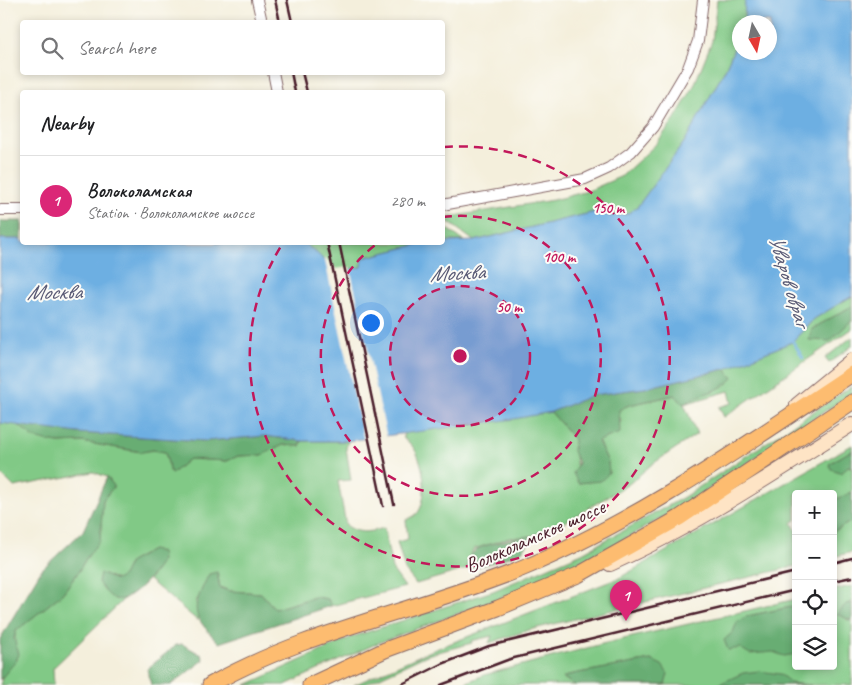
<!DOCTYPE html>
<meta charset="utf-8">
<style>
:root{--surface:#fff;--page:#f6f6f6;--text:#202124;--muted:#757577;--line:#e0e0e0;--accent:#db2777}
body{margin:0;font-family:Caveat,sans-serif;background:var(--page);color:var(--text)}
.controls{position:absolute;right:15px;bottom:15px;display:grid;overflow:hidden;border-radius:5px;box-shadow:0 2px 8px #0003}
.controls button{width:45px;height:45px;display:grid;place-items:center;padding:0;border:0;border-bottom:1px solid var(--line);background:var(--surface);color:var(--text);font:25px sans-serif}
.compass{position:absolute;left:732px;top:15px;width:45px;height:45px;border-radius:50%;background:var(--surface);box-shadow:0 2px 8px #0003;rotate:171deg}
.you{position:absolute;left:370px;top:322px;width:18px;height:18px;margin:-12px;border:4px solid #fff;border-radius:50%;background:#1a73e8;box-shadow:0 0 0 8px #1a73e833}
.badge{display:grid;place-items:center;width:32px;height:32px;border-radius:50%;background:var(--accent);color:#fff;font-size:16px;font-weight:700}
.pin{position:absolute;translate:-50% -41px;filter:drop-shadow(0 1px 2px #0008)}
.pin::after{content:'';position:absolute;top:26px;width:18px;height:15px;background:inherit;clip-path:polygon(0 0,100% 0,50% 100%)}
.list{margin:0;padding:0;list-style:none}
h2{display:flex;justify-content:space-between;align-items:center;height:65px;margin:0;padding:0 20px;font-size:21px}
h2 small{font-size:16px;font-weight:400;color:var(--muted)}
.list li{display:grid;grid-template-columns:32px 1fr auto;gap:15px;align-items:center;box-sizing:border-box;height:90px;padding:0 20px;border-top:1px solid var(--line)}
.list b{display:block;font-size:19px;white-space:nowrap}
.list p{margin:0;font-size:16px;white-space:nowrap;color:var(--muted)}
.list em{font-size:16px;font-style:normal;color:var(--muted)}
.icon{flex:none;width:28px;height:28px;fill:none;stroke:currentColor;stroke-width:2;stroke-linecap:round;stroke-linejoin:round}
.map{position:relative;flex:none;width:852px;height:685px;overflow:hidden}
.search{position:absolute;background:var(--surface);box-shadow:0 2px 8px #0003;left:20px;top:20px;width:425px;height:55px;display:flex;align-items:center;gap:12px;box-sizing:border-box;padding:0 18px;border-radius:5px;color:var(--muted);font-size:19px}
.panel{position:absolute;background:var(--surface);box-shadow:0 2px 8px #0003;left:20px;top:90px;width:425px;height:155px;border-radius:5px}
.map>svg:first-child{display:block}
</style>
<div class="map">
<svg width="852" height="685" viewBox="0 0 852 685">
<rect width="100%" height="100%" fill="#fdfcf7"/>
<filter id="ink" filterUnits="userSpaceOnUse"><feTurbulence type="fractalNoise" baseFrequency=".02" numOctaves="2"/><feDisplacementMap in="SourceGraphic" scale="10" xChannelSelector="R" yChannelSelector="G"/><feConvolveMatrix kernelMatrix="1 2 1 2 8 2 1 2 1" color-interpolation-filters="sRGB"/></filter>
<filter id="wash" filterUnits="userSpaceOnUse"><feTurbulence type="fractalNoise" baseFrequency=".0096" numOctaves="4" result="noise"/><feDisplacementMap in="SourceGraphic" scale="20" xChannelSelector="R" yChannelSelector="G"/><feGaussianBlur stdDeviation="1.12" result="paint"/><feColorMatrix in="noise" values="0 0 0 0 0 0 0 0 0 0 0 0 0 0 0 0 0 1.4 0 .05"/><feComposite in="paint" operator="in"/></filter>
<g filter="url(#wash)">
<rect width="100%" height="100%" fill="#f4efdc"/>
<g fill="#81c986" stroke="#667458">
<polygon points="717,0 745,0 744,22 740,22 739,37 725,70 685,141 638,206 627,214 610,216 595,212 474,241 443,218 553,200 588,191 622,176 655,145 674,120 693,88 712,41"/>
<polygon points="443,226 464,241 443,241"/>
<polygon points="216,243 423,243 363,258 362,267 334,272 318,254 305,244"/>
<path d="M852,296v10l-40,23 40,-9v9l-128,88 -5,-10 13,-4 -3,-12 -45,13 13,30 -46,31 -22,19 -76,45 -22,7 -22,2 -35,11 -6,9 -1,11 -51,15 -11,-14 -8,-28 11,-3 -2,-19c4,-2 10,-4 13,-9 10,-17 5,-62 -15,-72l-1,-6 148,-21 23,27c-1,15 4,28 4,44l11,-1 20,-9 -1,-11 -10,-21 23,-19 -3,-12 11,-5 47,-10 7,9 20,-11 11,-2 19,-13 -8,-9 67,-27 22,-23z"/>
<polygon points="852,337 852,346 829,363 825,358"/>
<polygon points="852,386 852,393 688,503 623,540 559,574 506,596 378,643 285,685 246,685 352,637 493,591 582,553 684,497"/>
<path d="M0,423h16l18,15 24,5 24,-1 59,10 12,-2 12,2 6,22 18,-15 38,2 11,-5 24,-1 21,-10 17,1 2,-5h46l-2,7 5,32 -13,1 8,44c13,10 24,7 38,3l8,41 13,18 -74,19 -3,-7 -13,-2 -40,12 -14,-16 -31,-2 -10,-4 -3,-15 -21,29 2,20 -49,-41 4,-6 -1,-24 -22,12 -7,15 -7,3 -7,-4 6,23h9l-71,69 1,17h-54l4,-12 12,-12c1,-11 -3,-20 0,-30l46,-37 15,-20 8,-14 15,-20 3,-40 11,-14 -7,-9 -14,-5 -79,15 -14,-14z"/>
<polygon points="852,445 852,450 829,464 852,467 852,492 833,501 833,494 796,494 796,520 792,523 796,530 796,566 529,630 489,643 492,636 471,641 472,643 427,655 363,685 354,685 423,654 619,578"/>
<polygon points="852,521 852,552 833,557 833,532"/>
<polygon points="852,586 852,603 846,604 847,620 852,621 852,685 596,685 651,660 573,674 563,678 575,685 460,685 484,675 602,644 796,599 796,606 747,616 796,640 796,666 833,666 833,590"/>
</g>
<g fill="#68ad73" stroke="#59664f">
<rect x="0" y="221" width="22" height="18"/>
<polygon points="852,306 852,320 830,341 809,340 812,329"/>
<path d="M725,369l8,9c-13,15 -34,15 -50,26l-8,-9 -46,10 -10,5 1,23 -22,8 10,21 1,11 -8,8 -23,2 -5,-10 5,-10 -5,-12 1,-12 -23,-27 42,-17 52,-7z"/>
<polygon points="16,423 78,433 206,441 265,436 302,441 300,446 283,445 262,455 238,456 227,461 189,459 171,474 165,452 153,450 142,452 82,442 58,443 46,441 34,438"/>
<polygon points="852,450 852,467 848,466 842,473 831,469 829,464"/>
<polygon points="107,477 114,486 103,500 100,540 85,560 77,574 62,594 16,631 14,639 19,654 16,661 0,680 0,639 41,570 83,531"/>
<polygon points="852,492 852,521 833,532 833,501"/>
<path d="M531,536c-2,7 -5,12 -11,16 -10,5 -42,16 -53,17 2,-19 11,-22 29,-26 12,-3 22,-6 35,-7z"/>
<path d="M152,550l9,2 1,8c-5,12 -33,44 -47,39 -7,-3 -13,-11 -17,-17l2,-9 16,7 7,-4 7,-14z"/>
<path d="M217,572l3,16 10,3 31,2 14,16 40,-12 13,2 3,7 -112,37c-29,-30 -28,-32 -10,-69z"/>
<polygon points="852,603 852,621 837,614 846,604"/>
<polygon points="796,606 796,654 784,656 773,652 750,654 740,648 728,650 724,640 733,632 737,622 747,616"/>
<polygon points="182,644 202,655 204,660 171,685 151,685 147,669 176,645"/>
<polygon points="651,660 662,665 668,674 665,685 575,685 563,678 573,674"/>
<polygon points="759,671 780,674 791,683 811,685 717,685 743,673"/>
</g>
<polygon fill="#6dafe2" stroke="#5c6786" points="745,0 852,0 852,296 814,319 792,342 725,369 645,388 593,395 551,412 514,419 347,441 302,441 265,436 206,441 78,433 0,423 0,239 22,239 22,242 305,244 318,254 335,272 362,267 363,258 423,243 474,241 595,212 610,216 627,214 638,206 685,141 725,70 739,37 740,52 770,52 770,22 744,22"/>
<polygon fill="#f4efdc" points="324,256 336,269 350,267 387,438 364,441"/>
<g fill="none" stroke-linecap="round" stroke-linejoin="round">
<polyline stroke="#6dafe2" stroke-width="2.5" points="792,340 803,358"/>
</g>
</g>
<g filter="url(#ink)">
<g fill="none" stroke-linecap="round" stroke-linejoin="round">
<defs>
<g id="street">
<polyline points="257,0 262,22"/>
<polyline points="273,72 277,92"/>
<polyline points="442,205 585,179 609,168 631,152 653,127 688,68 698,41 703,0"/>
<polyline points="0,210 22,210"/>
</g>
<g id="secondary">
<polyline points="797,405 852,360"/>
<path d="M610,564c85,-38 163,-90 242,-140"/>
</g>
<g id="primary">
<path d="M210,685c97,-55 208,-74 311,-116 119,-49 224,-124 331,-195"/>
<polyline points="310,685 385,650 498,608 578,575 679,518 852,402"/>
</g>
</defs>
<use href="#street" stroke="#866869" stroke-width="12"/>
<use href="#secondary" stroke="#866869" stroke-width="16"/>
<use href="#primary" stroke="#866869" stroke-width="17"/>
<use href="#street" stroke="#fff" stroke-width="10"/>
<use href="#secondary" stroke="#fee4c5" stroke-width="14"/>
<use href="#primary" stroke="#fdbc6f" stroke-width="15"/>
<g stroke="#4a1f2b" stroke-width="2.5">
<polyline points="275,0 280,22"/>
<polyline points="287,0 292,22"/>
<polyline points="291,72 295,92"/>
<polyline points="302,72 307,92"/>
<polyline points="327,242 383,506"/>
<polyline points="339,242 394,504"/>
<polyline points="833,563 852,558"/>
<polyline points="833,581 852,577"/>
<polyline points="400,685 442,664 489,646 796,572"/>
<polyline points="441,685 510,659 796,590"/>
</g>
</g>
</g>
<circle cx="460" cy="356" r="70" fill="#c2185b" fill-opacity=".12"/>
<g fill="none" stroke="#c2185b" stroke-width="2.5" stroke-dasharray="9 6">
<circle cx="460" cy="356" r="70"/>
<path d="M443 217A140 140 0 1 1 378 243"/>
<path d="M444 147A210 210 0 1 1 283 243"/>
</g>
<g text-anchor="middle" stroke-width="4" stroke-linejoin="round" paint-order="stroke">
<g font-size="21" fill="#4a1f2b" stroke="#fdfcf7">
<text transform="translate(535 536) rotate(-24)" y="7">Волоколамское шоссе</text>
</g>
<g font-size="22" font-style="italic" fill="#585974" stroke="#fdfcf7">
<text transform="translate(457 272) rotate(-3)" y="8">Москва</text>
<text transform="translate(790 280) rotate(73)" y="8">Уваров овраг</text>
<text transform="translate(54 291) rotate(-1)" y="8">Москва</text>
</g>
</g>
<circle cx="460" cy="356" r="8" fill="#c2185b" stroke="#fdfcf7" stroke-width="2.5"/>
<g font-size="15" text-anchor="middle" font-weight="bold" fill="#c2185b" stroke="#fdfcf7" stroke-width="4" stroke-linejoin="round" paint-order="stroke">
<text x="608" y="213">150 m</text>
<text x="559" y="262">100 m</text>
<text x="509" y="312">50 m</text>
</g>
</svg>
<div class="controls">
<button>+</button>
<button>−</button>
<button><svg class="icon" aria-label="locate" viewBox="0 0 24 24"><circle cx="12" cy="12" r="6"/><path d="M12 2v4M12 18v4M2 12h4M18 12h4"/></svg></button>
<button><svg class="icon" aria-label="layers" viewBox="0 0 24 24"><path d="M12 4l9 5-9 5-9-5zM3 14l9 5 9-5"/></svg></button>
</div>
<svg class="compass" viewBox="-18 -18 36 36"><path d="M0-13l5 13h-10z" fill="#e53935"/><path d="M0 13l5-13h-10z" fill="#757577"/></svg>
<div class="you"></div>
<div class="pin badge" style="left:626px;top:621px">1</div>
<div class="search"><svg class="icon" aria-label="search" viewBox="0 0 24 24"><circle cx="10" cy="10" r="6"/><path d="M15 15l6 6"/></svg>Search here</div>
<section class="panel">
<h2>Nearby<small></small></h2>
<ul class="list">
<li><span class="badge">1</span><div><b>Волоколамская</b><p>Station · Волоколамское шоссе</p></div><em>280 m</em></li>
</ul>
</section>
</div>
